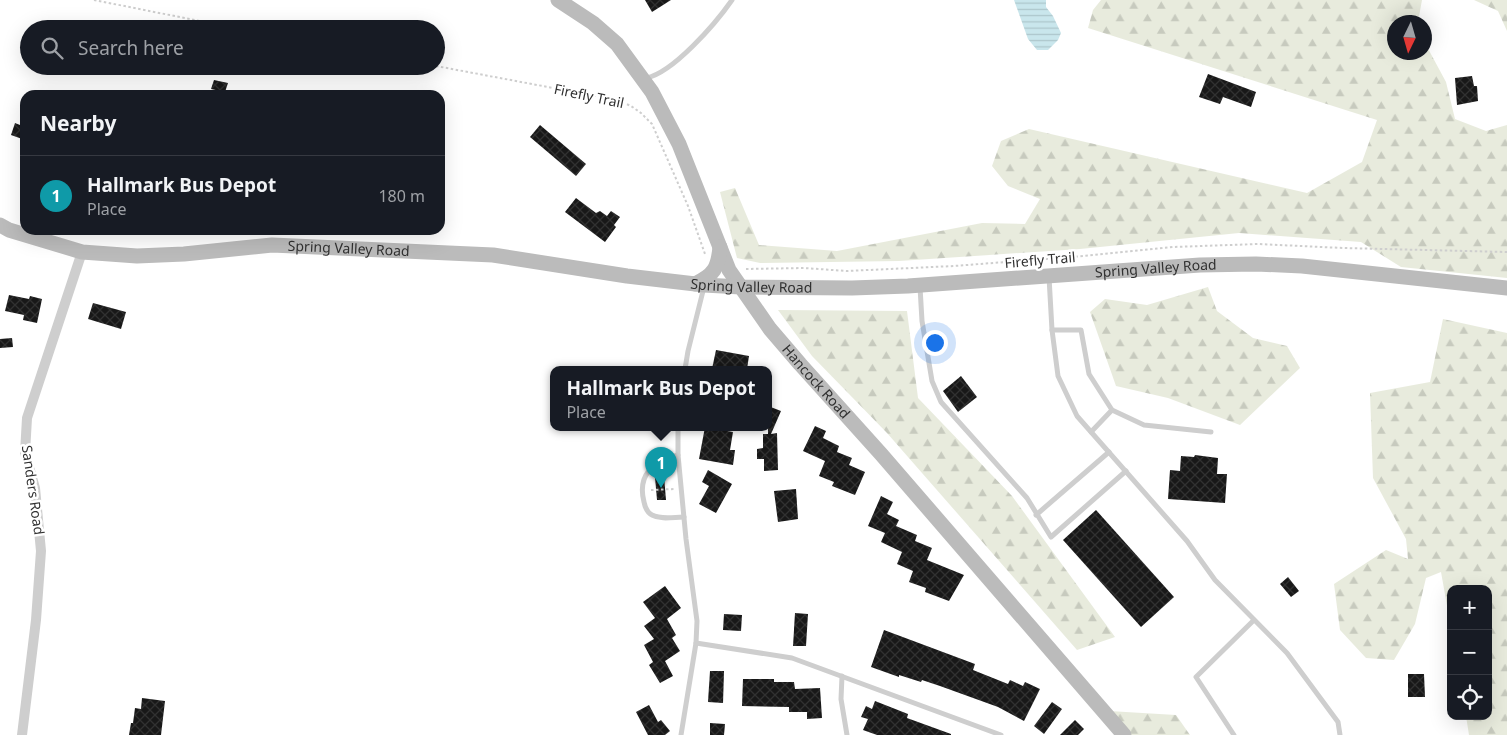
<!DOCTYPE html>
<meta charset="utf-8">
<style>
:root{--surface:#171b24;--page:#20242c;--text:#f1f3f6;--muted:#9ea1a6;--line:#363941;--accent:#e83468}
body{margin:0;font-family:"Noto Sans",sans-serif;background:var(--page);color:var(--text)}
.controls{position:absolute;right:15px;bottom:15px;display:grid;overflow:hidden;border-radius:10px;box-shadow:0 5px 20px #0002}
.controls button{width:45px;height:45px;display:grid;place-items:center;padding:0;border:0;border-bottom:1px solid var(--line);background:var(--surface);color:var(--text);font:25px sans-serif}
.compass{position:absolute;left:1387px;top:15px;width:45px;height:45px;border-radius:50%;background:var(--surface);box-shadow:0 5px 20px #0002;rotate:185deg}
.you{position:absolute;left:934px;top:342px;width:18px;height:18px;margin:-12px;border:4px solid #fff;border-radius:50%;background:#1a73e8;box-shadow:0 0 0 8px #1a73e833}
.badge{display:grid;place-items:center;width:32px;height:32px;border-radius:50%;background:var(--accent);color:#fff;font-size:16px;font-weight:700}
.pin{position:absolute;translate:-50% -41px;filter:drop-shadow(0 1px 2px #0008)}
.pin::after{content:'';position:absolute;top:26px;width:18px;height:15px;background:inherit;clip-path:polygon(0 0,100% 0,50% 100%)}
.popup{position:absolute;left:550px;top:366px;width:222px;height:65px;box-sizing:border-box;display:grid;place-content:center;border-radius:10px;background:var(--surface);filter:drop-shadow(0 1px 4px #0005);font-size:16px;white-space:nowrap;color:var(--muted)}
.popup b{font-size:19px;color:var(--text)}
.popup::after{content:'';position:absolute;left:50%;top:100%;margin-left:-10px;border:10px solid transparent;border-top-color:var(--surface)}
.list{margin:0;padding:0;list-style:none}
h2{display:flex;justify-content:space-between;align-items:center;height:65px;margin:0;padding:0 20px;font-size:21px}
h2 small{font-size:16px;font-weight:400;color:var(--muted)}
.list li{display:grid;grid-template-columns:32px 1fr auto;gap:15px;align-items:center;box-sizing:border-box;height:80px;padding:0 20px;border-top:1px solid var(--line)}
.list b{display:block;font-size:19px;white-space:nowrap}
.list p{margin:0;font-size:16px;white-space:nowrap;color:var(--muted)}
.list em{font-size:16px;font-style:normal;color:var(--muted)}
.icon{flex:none;width:28px;height:28px;fill:none;stroke:currentColor;stroke-width:2;stroke-linecap:round;stroke-linejoin:round}
.map{position:relative;flex:none;width:1507px;height:735px;overflow:hidden}
.search{position:absolute;background:var(--surface);box-shadow:0 5px 20px #0002;left:20px;top:20px;width:425px;height:55px;display:flex;align-items:center;gap:12px;box-sizing:border-box;padding:0 18px;border-radius:28px;color:var(--muted);font-size:19px}
.panel{position:absolute;background:var(--surface);box-shadow:0 5px 20px #0002;left:20px;top:90px;width:425px;height:145px;border-radius:15px}
.map>svg:first-child{display:block}
</style>
<div class="map">
<svg width="1507" height="735" viewBox="0 0 1507 735">
<defs>
<pattern id="forest-firs" width="22" height="20" patternUnits="userSpaceOnUse" patternTransform="scale(1.25)"><rect width="22" height="20" fill="#e8ebdd"/><path d="M5 1l3.5 6h-7zM16 11l3.5 6h-7z" fill="#c7cabe"/></pattern>
<pattern id="water-rules" width="6" height="5" patternUnits="userSpaceOnUse" patternTransform="scale(1.25)"><rect width="6" height="5" fill="#c9e6ec"/><path d="M0 2.5h6" fill="none" stroke="#adc6cb"/></pattern>
<pattern id="building-cross-hatch" width="8" height="8" patternUnits="userSpaceOnUse" patternTransform="scale(1.25)"><rect width="8" height="8" fill="#181818"/><path d="M0 0l8 8M0 8l8-8" fill="none" stroke="#313131"/></pattern>
</defs>
<rect width="100%" height="100%" fill="#fff"/>
<g fill="url(#forest-firs)">
<polygon points="1101,0 1422,0 1418,22 1394,22 1394,52 1424,52 1425,43 1446,82 1455,119 1486,131 1507,125 1507,278 1401,267 1361,242 1239,233 1080,249 899,261 760,263 737,258 720,192 735,188 759,245 837,251 982,223 1025,224 1040,199 1008,186 992,166 1001,141 1029,129 1307,193 1362,162 1377,120 1088,28 1093,10"/>
<polygon points="1474,0 1507,0 1507,31 1498,11"/>
<polygon points="1208,287 1217,311 1253,338 1287,346 1300,368 1240,425 1168,398 1116,386 1090,312 1105,299 1147,305"/>
<polygon points="778,310 907,311 918,398 1012,496 1115,637 1077,650 887,433 812,356"/>
<polygon points="1443,319 1507,333 1507,735 1469,735 1466,716 1488,716 1488,589 1451,589 1451,628 1441,572 1426,578 1415,624 1394,660 1366,658 1340,630 1334,584 1386,550 1408,559 1406,539 1373,478 1370,393 1430,382"/>
<polygon points="1109,711 1176,715 1190,735 1131,735"/>
</g>
<polygon fill="url(#water-rules)" points="1014,0 1046,0 1046,7 1053,16 1061,33 1058,40 1048,50 1037,50 1028,39"/>
<g fill="url(#building-cross-hatch)">
<polygon points="645,0 671,0 652,12"/>
<polygon points="1208,74 1256,92 1251,107 1223,97 1220,104 1199,97"/>
<polygon points="1472,76 1474,86 1477,86 1478,101 1457,105 1455,78"/>
<polygon points="214,80 228,83 225,92 211,89"/>
<polygon points="15,123 25,127 25,140 11,135"/>
<polygon points="540,125 586,164 576,176 530,137"/>
<polygon points="576,198 596,213 600,211 607,216 611,211 620,217 614,225 616,227 605,242 565,212"/>
<polygon points="9,295 29,299 30,296 42,299 37,323 23,320 24,315 5,311"/>
<polygon points="93,303 126,312 121,329 88,319"/>
<polygon points="12,338 13,347 0,348 0,339"/>
<polygon points="716,350 749,356 747,369 712,369"/>
<polygon points="961,376 977,397 958,412 943,391"/>
<polygon points="768,406 781,411 771,434 777,433 778,470 764,471 764,459 757,459 757,449 763,448 763,434 768,434"/>
<polygon points="815,426 826,431 823,438 839,446 837,452 852,458 849,465 865,472 855,495 832,486 834,482 819,476 825,461 803,451"/>
<polygon points="705,427 733,432 730,450 735,450 733,465 699,459"/>
<polygon points="1195,455 1218,458 1217,474 1227,474 1225,503 1168,499 1170,470 1180,471 1181,456 1194,457"/>
<polygon points="708,470 732,484 716,513 699,504 709,486 702,482"/>
<polygon points="664,476 666,500 657,500 655,477"/>
<polygon points="796,489 798,519 778,522 774,491"/>
<polygon points="881,496 893,502 887,514 899,520 896,526 917,535 915,541 932,548 927,560 964,575 949,601 925,592 926,588 909,582 913,571 897,564 902,552 881,542 885,533 868,526"/>
<polygon points="1096,510 1174,597 1141,627 1063,540"/>
<polygon points="1288,577 1299,591 1291,597 1280,584"/>
<polygon points="665,586 681,608 667,619 676,635 672,638 680,651 665,661 673,676 660,683 649,665 653,662 644,645 654,639 644,626 655,618 643,602"/>
<polygon points="795,613 808,614 806,646 793,646"/>
<polygon points="724,614 742,615 741,631 723,630"/>
<polygon points="884,630 975,664 973,670 1008,684 1010,680 1023,686 1025,682 1040,689 1024,721 998,707 940,686 922,680 921,682 899,675 899,677 871,667"/>
<polygon points="710,671 724,671 723,703 708,702"/>
<polygon points="1408,674 1424,674 1425,697 1408,697"/>
<polygon points="743,679 774,679 774,682 794,682 795,689 820,688 822,718 807,719 807,712 789,712 789,707 742,706"/>
<polygon points="142,698 165,701 161,735 129,735 131,723 133,723 135,708 141,709"/>
<polygon points="875,701 908,714 907,718 951,734 951,735 877,735 863,730 868,719 861,717 866,706 872,709"/>
<polygon points="1052,702 1062,709 1044,734 1034,726"/>
<polygon points="649,705 658,722 661,720 670,731 665,735 648,735 636,712"/>
<polygon points="1075,720 1084,729 1078,735 1060,735"/>
<polygon points="710,723 725,724 724,735 710,735"/>
</g>
<g fill="none" stroke-linecap="round" stroke-linejoin="round">
<g stroke="#cecece" stroke-width="2" stroke-dasharray="2.5 2.5" stroke-linecap="butt">
<polyline points="94,0 240,29"/>
<polyline points="436,66 617,100 631,106 641,113 652,124 688,206 705,254"/>
<polyline points="746,269 804,268 847,271 954,266 1083,256 1173,247 1258,244 1343,248 1507,252"/>
<polyline points="651,490 674,489"/>
</g>
<g stroke="#cecece" stroke-width="5">
<path d="M646,78c27,-5 70,-55 86,-78"/>
<polyline points="1049,277 1052,330 1058,376 1077,416 1187,541 1215,580 1287,653 1338,722 1340,735"/>
<polyline points="920,287 922,321 932,381 941,402 1027,498 1051,537 1126,471"/>
<polyline points="1052,330 1081,330 1089,374 1112,410 1144,425 1211,432"/>
<polyline points="685,369 688,351 704,287"/>
<polyline points="678,427 678,455 686,539 697,621 696,643 681,735"/>
<polyline points="1091,432 1112,410"/>
<path d="M678,455c-25,6 -41,20 -34,47 1,5 4,11 8,13 9,5 22,2 32,2"/>
<polyline points="1036,515 1109,452"/>
<polyline points="696,643 792,658 1001,735"/>
<polyline points="842,676 841,699 847,735"/>
<polyline points="1234,735 1196,677 1254,620"/>
</g>
<polyline stroke="#cecece" stroke-width="10" points="22,735 36,620 41,551 35,488 25,453 27,418 82,252"/>
<g stroke="#bbb" stroke-width="15">
<path id="s1" d="M558,0l35,23 24,21 35,48 27,52 50,126 41,59 30,35 81,90 243,281"/>
<path id="s2" d="M0,225l9,5 73,22 55,4 47,-2 88,-9 221,10 134,21 77,9 37,2 111,1 56,-2 292,-21 56,-1 46,2 205,22"/>
<path d="M695,284c19,-9 23,-16 25,-37"/>
</g>
</g>
<g text-anchor="middle" stroke-width="5" stroke-linejoin="round" paint-order="stroke">
<g font-size="14" fill="#313131" stroke="#fff">
<text transform="translate(589 96) rotate(12)" y="5">Firefly Trail</text>
<text dy="5" stroke="none"><textPath href="#s2" startOffset="354">Spring Valley Road</textPath></text>
<text transform="translate(1040 260) rotate(-5)" y="5">Firefly Trail</text>
<text dy="5" stroke="none"><textPath href="#s2" startOffset="1164">Spring Valley Road</textPath></text>
<text dy="5" stroke="none"><textPath href="#s2" startOffset="759">Spring Valley Road</textPath></text>
<text dy="5" stroke="none"><textPath href="#s1" startOffset="469">Hancock Road</textPath></text>
<text transform="translate(33 490) rotate(82)" y="5">Sanders Road</text>
</g>
</g>
</svg>
<div class="controls">
<button>+</button>
<button>−</button>
<button><svg class="icon" aria-label="locate" viewBox="0 0 24 24"><circle cx="12" cy="12" r="6"/><path d="M12 2v4M12 18v4M2 12h4M18 12h4"/></svg></button>
</div>
<svg class="compass" viewBox="-18 -18 36 36"><path d="M0-13l5 13h-10z" fill="#e53935"/><path d="M0 13l5-13h-10z" fill="#9ea1a6"/></svg>
<div class="you"></div>
<div class="pin badge" style="left:661px;top:488px;background:#0f9aa8">1</div>
<div class="popup"><b>Hallmark Bus Depot</b>Place</div>
<div class="search"><svg class="icon" aria-label="search" viewBox="0 0 24 24"><circle cx="10" cy="10" r="6"/><path d="M15 15l6 6"/></svg>Search here</div>
<section class="panel">
<h2>Nearby<small></small></h2>
<ul class="list">
<li><span class="badge" style="background:#0f9aa8">1</span><div><b>Hallmark Bus Depot</b><p>Place</p></div><em>180 m</em></li>
</ul>
</section>
</div>
